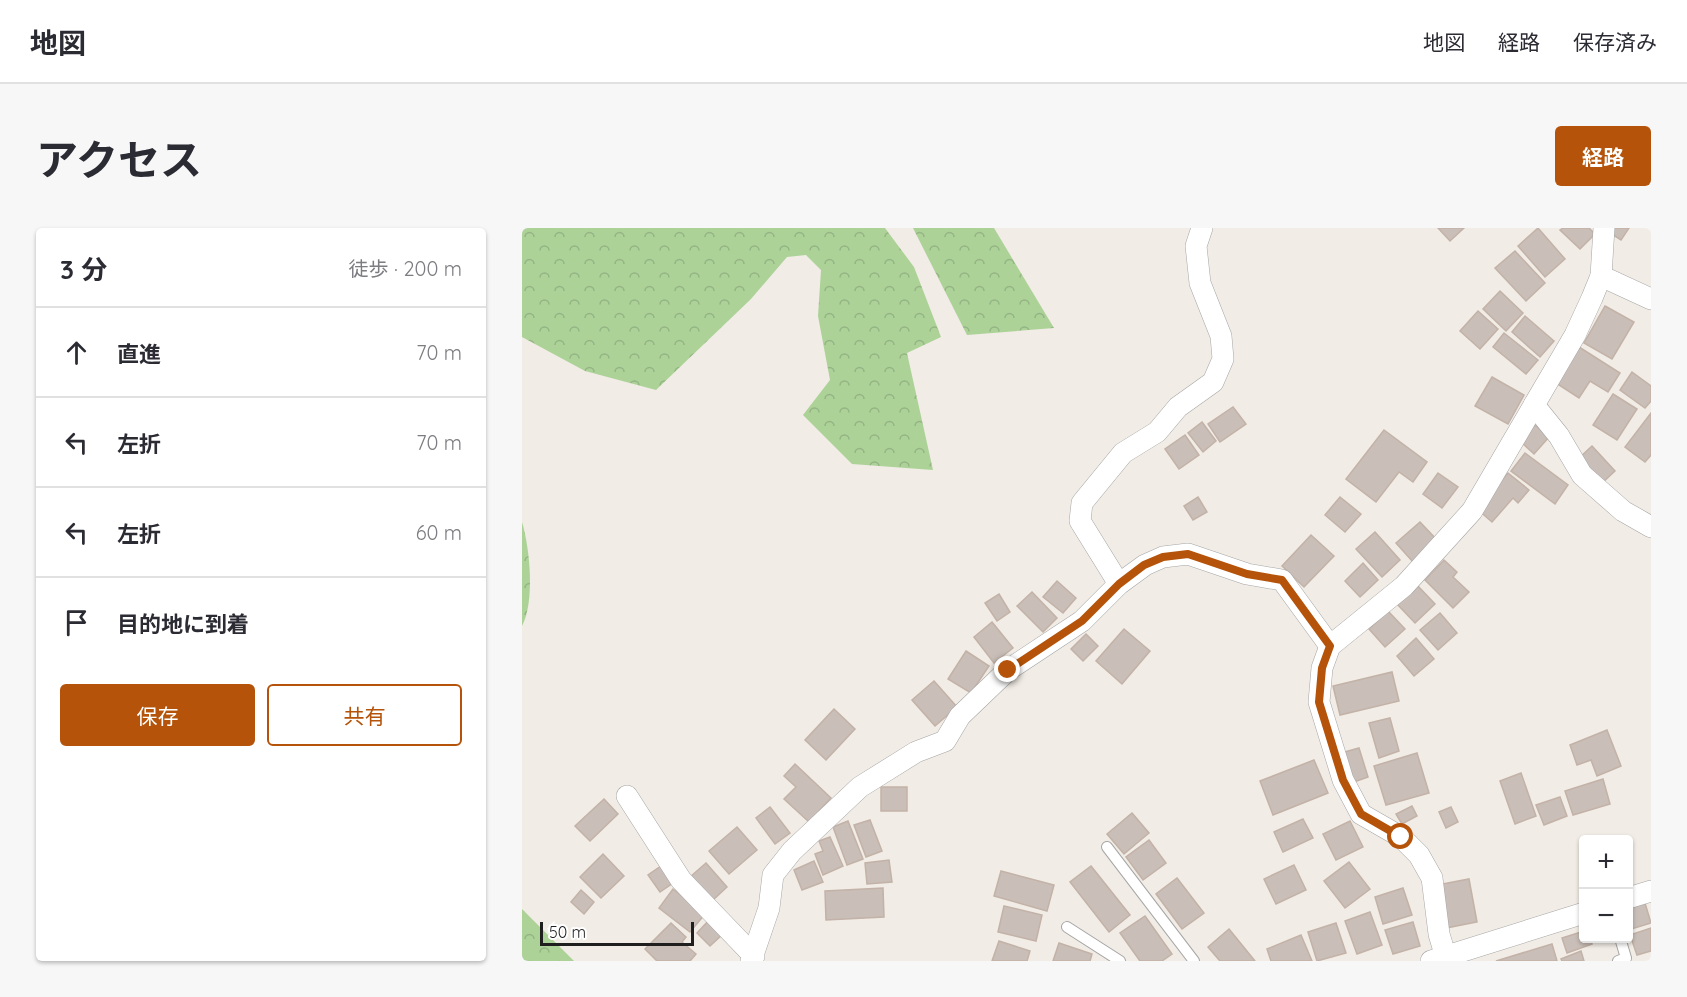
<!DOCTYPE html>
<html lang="ja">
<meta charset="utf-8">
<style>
:root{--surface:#fff;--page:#f7f7f7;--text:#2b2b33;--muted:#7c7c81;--line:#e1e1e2;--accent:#b45309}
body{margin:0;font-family:Quicksand,"Noto Sans JP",sans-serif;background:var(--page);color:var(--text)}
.controls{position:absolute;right:18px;bottom:18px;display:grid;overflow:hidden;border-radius:6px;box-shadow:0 2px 4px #0004}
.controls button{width:54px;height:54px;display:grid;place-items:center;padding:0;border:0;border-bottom:2px solid var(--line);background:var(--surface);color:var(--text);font:30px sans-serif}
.scale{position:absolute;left:18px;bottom:15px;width:154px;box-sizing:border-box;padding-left:6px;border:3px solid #1f1f1f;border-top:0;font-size:16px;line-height:21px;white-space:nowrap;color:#1f1f1f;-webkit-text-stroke:4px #fff;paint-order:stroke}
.stop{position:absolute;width:18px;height:18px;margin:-14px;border:4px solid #b45309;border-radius:50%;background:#fff}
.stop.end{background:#b45309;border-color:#fff;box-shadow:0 2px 6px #0008}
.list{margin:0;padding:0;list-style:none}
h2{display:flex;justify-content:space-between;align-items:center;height:78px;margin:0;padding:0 24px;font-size:26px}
h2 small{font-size:20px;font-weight:400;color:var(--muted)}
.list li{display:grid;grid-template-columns:39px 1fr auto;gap:18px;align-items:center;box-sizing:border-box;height:90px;padding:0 24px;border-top:2px solid var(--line)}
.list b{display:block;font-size:22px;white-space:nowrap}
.list em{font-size:20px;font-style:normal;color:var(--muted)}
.actions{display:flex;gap:12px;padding:18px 24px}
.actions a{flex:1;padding:14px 0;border:2px solid var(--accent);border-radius:6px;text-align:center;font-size:21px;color:var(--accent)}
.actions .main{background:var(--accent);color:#fff}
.icon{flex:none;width:33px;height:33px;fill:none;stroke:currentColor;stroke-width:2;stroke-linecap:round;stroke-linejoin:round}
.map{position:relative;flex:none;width:1129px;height:733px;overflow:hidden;border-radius:6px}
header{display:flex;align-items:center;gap:36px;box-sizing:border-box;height:84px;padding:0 30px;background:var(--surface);border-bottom:2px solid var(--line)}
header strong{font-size:28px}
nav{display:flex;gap:33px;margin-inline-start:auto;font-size:21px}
.intro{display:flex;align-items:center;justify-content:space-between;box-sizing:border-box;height:144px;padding:0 36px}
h1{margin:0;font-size:42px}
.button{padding:15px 27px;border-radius:6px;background:var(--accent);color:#fff;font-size:21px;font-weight:700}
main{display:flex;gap:36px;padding:0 36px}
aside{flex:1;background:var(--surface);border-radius:6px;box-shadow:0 2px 4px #0004}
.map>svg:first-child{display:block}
</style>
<header>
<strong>地図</strong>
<nav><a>地図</a><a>経路</a><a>保存済み</a></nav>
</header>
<div class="intro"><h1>アクセス</h1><a class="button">経路</a></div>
<main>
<aside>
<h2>3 分<small>徒歩 · 200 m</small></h2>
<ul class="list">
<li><svg class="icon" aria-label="ahead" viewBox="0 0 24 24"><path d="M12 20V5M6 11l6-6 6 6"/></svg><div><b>直進</b></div><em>70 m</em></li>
<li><svg class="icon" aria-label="left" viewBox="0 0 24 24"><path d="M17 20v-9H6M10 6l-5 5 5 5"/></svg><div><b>左折</b></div><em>70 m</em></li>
<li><svg class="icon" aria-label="left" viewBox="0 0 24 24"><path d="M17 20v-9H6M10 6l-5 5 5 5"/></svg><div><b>左折</b></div><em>60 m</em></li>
<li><svg class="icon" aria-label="arrive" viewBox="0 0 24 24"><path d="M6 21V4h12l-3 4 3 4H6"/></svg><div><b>目的地に到着</b></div></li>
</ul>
<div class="actions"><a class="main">保存</a><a>共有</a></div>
</aside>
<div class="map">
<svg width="1129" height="733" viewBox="0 0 1129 733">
<defs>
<pattern id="forest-crowns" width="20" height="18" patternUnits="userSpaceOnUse" patternTransform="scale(1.5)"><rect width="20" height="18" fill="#acd298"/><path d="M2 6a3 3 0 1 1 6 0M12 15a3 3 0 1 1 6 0" fill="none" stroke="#94b483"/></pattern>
</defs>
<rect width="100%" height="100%" fill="#f1ece5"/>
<g fill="url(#forest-crowns)">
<polygon points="0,0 363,0 392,39 419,109 385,125 411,242 330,236 281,187 308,152 296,88 299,42 284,27 265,29 229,71 134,162 63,143 0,109"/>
<polygon points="391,0 472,0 532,100 445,107"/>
<path d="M0,294c8,27 13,79 0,104z"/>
<polygon points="0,681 52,733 0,733"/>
</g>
<g fill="#c9beb8" stroke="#c3b2a7" stroke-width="1.5">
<polygon points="916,0 942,0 928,13"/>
<polygon points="1016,0 1043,31 1023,49 996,18"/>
<polygon points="1041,0 1067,0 1073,6 1058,21 1038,2"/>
<polygon points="1087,0 1107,0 1099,12 1085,3"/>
<polygon points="993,23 1023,55 1004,73 973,40"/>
<polygon points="978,63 1001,85 984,103 961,81"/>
<polygon points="1083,78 1112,94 1090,131 1062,115"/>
<polygon points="956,83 976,101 958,121 938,103"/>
<polygon points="1003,88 1032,113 1018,129 990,104"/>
<polygon points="982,105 1016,132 1004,146 971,119"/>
<polygon points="1057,119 1098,145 1086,164 1068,153 1057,170 1034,155"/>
<polygon points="1110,144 1129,158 1129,173 1123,180 1098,162"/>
<polygon points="970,149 1002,167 986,196 953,178"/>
<polygon points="1091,166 1115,181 1095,212 1071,197"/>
<polygon points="711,179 724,196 698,214 686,196"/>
<polygon points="1129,185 1129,227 1123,234 1103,219"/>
<polygon points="680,194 694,213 681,224 666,205"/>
<polygon points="1013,197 1027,209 1012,226 998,213"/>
<polygon points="862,202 905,234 891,254 877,244 854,274 824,251"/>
<polygon points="663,207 677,227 657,241 643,221"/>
<polygon points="1070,218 1093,243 1079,256 1056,231"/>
<polygon points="1003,225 1046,257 1033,276 989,243"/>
<polygon points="916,245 936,259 920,280 901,266"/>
<polygon points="986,245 1007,262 996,275 991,270 970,294 955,281"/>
<polygon points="676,269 685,284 671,292 662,278"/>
<polygon points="818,269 839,286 823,304 803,287"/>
<polygon points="898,294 915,312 891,334 874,315"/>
<polygon points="853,304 878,332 860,349 834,321"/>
<polygon points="789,307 812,328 782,359 760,338"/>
<polygon points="922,332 935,344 931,349 947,364 931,380 903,352"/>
<polygon points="841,335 856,352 838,369 823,353"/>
<polygon points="535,353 554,370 541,385 521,369"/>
<polygon points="895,357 913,376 893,395 875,376"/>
<polygon points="510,364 535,390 521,404 495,378"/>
<polygon points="477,366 488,384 475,393 463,375"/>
<polygon points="866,383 883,401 863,419 847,401"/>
<polygon points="918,385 935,405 916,422 898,402"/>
<polygon points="470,394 491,420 472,435 452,409"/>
<polygon points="602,401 628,423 600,456 574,433"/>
<polygon points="564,406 576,418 561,433 549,421"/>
<polygon points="894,410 912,431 892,448 875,428"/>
<polygon points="444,423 467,438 449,465 426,451"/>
<polygon points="870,444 877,473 818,487 811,458"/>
<polygon points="412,453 435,479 413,498 390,472"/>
<polygon points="312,481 333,501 304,532 283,512"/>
<polygon points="868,490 877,523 857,530 847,495"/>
<polygon points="1085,502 1099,538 1075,548 1069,532 1055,537 1048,517"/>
<polygon points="837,520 846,549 829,555 819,525"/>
<polygon points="895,525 907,565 864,577 852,538"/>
<polygon points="792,532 806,565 751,587 738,553"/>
<polygon points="273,536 309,570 287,594 262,571 274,559 262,548"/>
<polygon points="999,545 1014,588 993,596 978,553"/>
<polygon points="1081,551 1088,576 1051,587 1043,563"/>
<rect x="359" y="559" width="26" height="24"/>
<polygon points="1038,569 1045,588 1022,597 1014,577"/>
<polygon points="82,571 96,586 68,613 53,598"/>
<polygon points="890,578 895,588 880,596 874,586"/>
<polygon points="248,579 268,605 253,616 234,590"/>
<polygon points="929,579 936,594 924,600 917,584"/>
<polygon points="610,585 627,605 602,626 585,606"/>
<polygon points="781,591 791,610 761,624 752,604"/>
<polygon points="348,592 360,623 344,629 332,597"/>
<polygon points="326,593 341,631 325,637 311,599"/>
<polygon points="828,593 841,619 814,632 801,606"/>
<polygon points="215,599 235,622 207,646 187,623"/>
<polygon points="308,609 321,638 301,647 293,626 301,623 297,613"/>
<polygon points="627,612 644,635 621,652 604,629"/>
<polygon points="81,626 102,648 79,670 58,649"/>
<polygon points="367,632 370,654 345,656 343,635"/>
<polygon points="292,633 301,654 280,662 272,642"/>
<polygon points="827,634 848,661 823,680 802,653"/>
<polygon points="184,635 205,659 190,673 168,649"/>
<polygon points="772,637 784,662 754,676 742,651"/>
<polygon points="139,638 151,655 138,664 126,647"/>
<polygon points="569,638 608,687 587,704 548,654"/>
<polygon points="479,643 532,657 525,683 472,668"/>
<polygon points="655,650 682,685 660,701 634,666"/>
<polygon points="947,651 955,694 924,700 915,657"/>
<polygon points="361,660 362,689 304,692 303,663"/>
<polygon points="881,660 890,687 861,696 853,669"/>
<polygon points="151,661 183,686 168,704 137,680"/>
<polygon points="59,662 72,674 62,686 49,674"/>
<polygon points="1123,675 1129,695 1106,702 1106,681"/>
<polygon points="482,678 520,687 514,713 476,704"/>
<polygon points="848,684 860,717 835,726 823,693"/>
<polygon points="623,688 650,726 640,733 618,733 598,705"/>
<polygon points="187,692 201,706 188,718 175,705"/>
<polygon points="891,694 898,718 871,726 863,702"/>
<polygon points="149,695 164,709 160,714 174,726 168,733 135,733 123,721"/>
<polygon points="814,695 824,725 795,733 786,704"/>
<polygon points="1129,700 1129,723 1115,727 1108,707"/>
<polygon points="707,701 733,733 698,733 686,719"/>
<polygon points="1062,703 1062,710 1068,710 1070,716 1045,725 1040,710"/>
<polygon points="779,707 790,733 749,733 745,721"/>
<polygon points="477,713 508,723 505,733 470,733"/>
<polygon points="537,715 570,726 568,733 531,733"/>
<polygon points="1030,716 1035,733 974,733"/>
<polygon points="1059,723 1062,733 1040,733 1039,731"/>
</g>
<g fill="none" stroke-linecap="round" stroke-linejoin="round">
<defs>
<g id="service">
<polyline points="585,619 672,733"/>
<polyline points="545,699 598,733"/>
<polyline points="1096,733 1104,730 1098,710"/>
</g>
<g id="minor">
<polyline points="1079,48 1129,71"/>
<polyline points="1012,177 1037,208 1060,247 1101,283 1129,299"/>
<polyline points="597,356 558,293 560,275 601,225 635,204 656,179 691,154 701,131 699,108 678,55 674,18 680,0"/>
<polyline points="105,568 159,652 232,728"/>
<polyline points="1106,670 1129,663"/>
<polyline points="229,733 247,680 251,647 270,623 338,559 394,524 423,513 438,488 486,442 560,393 597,356 623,337 641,329 666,326 725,346 760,352 808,418"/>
<polyline points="909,733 1062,685"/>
<polyline points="925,733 917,706 910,650 897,627 879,609 839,586 821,552 797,474 800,440 808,418 882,358 950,283 1053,107 1070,70 1079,48 1082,0"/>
</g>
</defs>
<use href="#service" stroke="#a6a6a6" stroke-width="12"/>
<use href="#minor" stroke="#a6a6a6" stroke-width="22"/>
<use href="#service" stroke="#fff" stroke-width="10"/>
<use href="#minor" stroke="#fff" stroke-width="21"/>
</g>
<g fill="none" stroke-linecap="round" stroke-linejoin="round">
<polyline stroke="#b45309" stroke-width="8" points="486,442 560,393 597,356 622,337 641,329 666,326 725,346 760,352 808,418 800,440 797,474 821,552 839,586 879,609"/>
</g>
</svg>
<div class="controls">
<button>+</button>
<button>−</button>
</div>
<div class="scale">50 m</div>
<div class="stop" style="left:879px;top:609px"></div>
<div class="stop end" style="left:486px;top:442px"></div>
</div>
</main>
